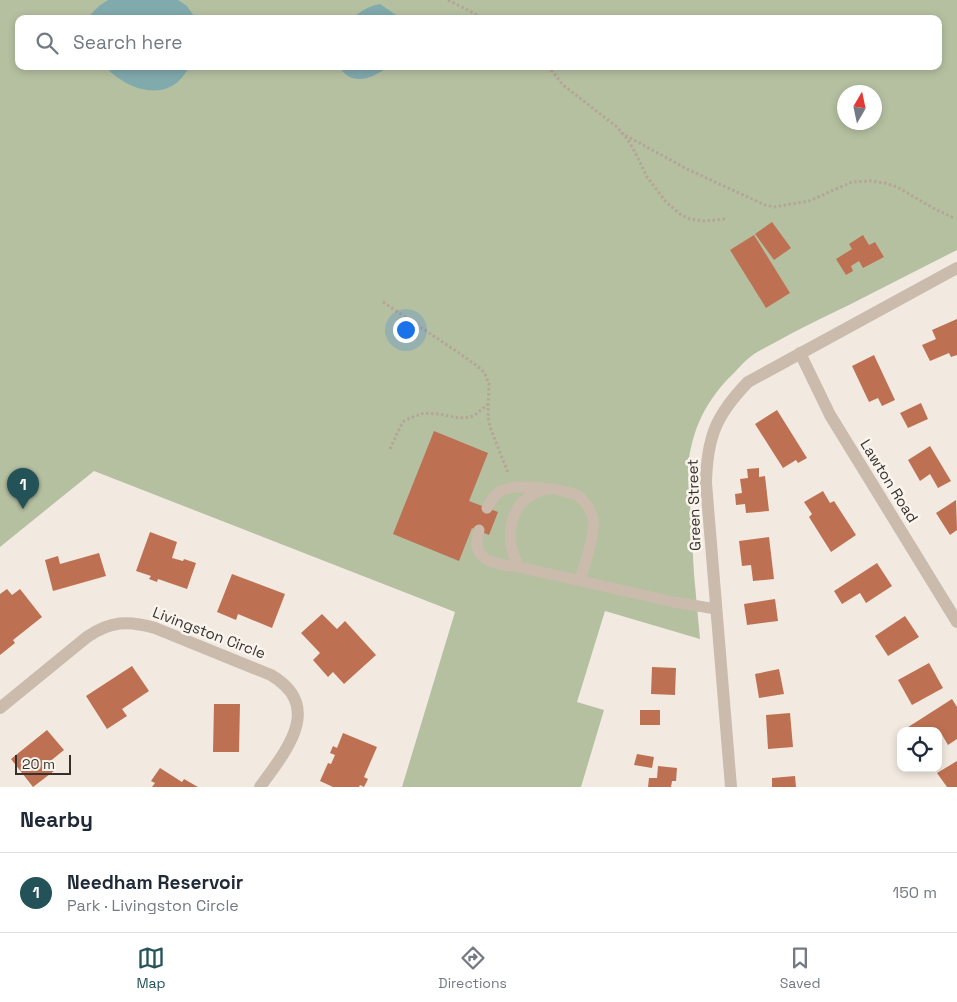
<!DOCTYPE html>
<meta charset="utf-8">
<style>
:root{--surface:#fff;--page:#f6f6f7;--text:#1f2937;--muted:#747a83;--line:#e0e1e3;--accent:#235258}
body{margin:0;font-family:"Space Grotesk",sans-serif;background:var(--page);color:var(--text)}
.controls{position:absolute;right:15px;bottom:15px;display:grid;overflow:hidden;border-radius:10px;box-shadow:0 2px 8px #0003}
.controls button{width:45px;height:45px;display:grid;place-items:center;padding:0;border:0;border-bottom:1px solid var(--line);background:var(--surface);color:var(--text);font:25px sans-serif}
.compass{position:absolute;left:837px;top:85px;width:45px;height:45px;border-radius:50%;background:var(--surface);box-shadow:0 2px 8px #0003;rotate:9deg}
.scale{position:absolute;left:15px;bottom:12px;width:56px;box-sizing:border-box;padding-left:5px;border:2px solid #38302b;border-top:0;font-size:14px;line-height:18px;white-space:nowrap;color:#38302b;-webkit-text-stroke:4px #f9f4ed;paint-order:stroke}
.you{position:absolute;left:405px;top:329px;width:18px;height:18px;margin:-12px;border:4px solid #fff;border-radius:50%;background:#1a73e8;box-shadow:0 0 0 8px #1a73e833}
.badge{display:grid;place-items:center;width:32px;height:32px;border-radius:50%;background:var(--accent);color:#fff;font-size:16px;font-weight:700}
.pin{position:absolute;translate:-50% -41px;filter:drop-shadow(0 1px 2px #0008)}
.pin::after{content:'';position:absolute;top:26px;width:18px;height:15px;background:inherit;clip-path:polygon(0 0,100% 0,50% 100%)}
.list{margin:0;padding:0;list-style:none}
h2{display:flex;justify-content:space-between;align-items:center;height:65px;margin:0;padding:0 20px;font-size:21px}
h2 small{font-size:16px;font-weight:400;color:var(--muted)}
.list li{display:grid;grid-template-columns:32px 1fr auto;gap:15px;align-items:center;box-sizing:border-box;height:80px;padding:0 20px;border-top:1px solid var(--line)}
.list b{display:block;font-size:19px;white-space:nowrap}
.list p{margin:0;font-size:16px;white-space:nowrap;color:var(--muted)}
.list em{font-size:16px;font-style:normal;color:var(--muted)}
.icon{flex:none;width:28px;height:28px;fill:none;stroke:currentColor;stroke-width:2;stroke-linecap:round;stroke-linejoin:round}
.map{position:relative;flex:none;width:957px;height:787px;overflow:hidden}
.search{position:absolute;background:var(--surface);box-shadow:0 2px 8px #0003;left:15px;right:15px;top:15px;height:55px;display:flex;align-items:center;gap:12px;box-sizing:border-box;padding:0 18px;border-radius:10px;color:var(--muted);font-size:19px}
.sheet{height:145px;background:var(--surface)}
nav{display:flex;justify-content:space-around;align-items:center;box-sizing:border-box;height:70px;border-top:1px solid var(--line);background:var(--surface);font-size:14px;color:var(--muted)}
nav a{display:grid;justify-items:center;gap:2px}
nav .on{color:var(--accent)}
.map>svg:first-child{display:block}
</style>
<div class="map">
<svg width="957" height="787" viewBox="0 0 957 787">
<rect width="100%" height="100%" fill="#f2eae1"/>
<path fill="#b5c0a1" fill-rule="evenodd" d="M0,0h957v250c-36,18 -72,37 -108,55 -25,12 -50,24 -75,38 -6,3 -13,7 -20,11 -7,5 -13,11 -19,18 -28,26 -44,58 -47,96l6,106 6,65 -95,-28 -28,91 27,8 -23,77h-179l53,-175 -361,-141 -94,76zM19,19h919v47h-919zM844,92h30v30h-30z"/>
<g fill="#81aaad">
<polygon points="108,0 178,0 187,6 196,19 86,19 99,6"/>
<path d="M380,4l22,15h-51c9,-7 17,-13 29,-15z"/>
<path d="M105,66h86c-6,7 -11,16 -19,20 -22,12 -52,-2 -67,-20z"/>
<path d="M339,66h50c-15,12 -38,22 -50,0z"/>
</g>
<g fill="#be7152">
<polygon points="772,222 791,248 774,260 755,234"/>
<polygon points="754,235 790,293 766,308 730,250"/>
<polygon points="863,235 869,245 875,242 884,257 863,268 859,261 851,266 853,271 846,275 836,259 852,249 849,244"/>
<polygon points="957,319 957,355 951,357 949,353 930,361 922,345 936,339 932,330"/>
<polygon points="874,355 895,400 882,406 878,398 869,402 852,366"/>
<polygon points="921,403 928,419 908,428 900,413"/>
<polygon points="777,410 807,458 798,463 796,460 783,468 755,424"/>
<polygon points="434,431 488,453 469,501 498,512 489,535 472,528 459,561 393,534"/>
<polygon points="930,446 951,481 938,488 930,474 920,481 908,460"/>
<polygon points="759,468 759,477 765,476 769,511 746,513 745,504 736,505 735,494 742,493 740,479 748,478 747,469"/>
<polygon points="823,491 830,503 834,501 856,535 831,552 809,517 812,514 804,502"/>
<polygon points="956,500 957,530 950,535 936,513"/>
<polygon points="150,532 177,542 172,558 183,561 184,559 196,563 187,589 158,579 157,582 149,579 151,576 136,571"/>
<polygon points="769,537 774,579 753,581 751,565 742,566 739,541"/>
<polygon points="99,553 106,576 53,591 45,560 58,556 60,564"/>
<polygon points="877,563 892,586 866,603 860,593 842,604 834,591"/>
<polygon points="232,574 285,594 272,628 238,614 236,620 217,612"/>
<polygon points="7,589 12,595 20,589 42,617 13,640 15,643 0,655 0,594"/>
<polygon points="775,599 778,621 747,625 744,604"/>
<polygon points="322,614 337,629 345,621 376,655 344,684 333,672 328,677 313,660 320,653 301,633"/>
<polygon points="905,616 919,637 888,656 875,636"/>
<polygon points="929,663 943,688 912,705 898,680"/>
<polygon points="132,666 149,691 122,709 127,716 107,729 86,696"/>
<polygon points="652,667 676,668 675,695 651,694"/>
<polygon points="779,669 784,694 759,698 755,674"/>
<polygon points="952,699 957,707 957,739 948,745 941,733 938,734 938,731 902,731"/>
<polygon points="214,704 240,704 239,752 213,752"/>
<rect x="640" y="710" width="20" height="15"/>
<polygon points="790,713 793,747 768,749 766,715"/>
<polygon points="47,730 64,750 48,763 54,771 33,787 11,759"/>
<polygon points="343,733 377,747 364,777 368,779 364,787 360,785 359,787 333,787 320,781 328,763 331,764 335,755 330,753 333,746 337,748"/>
<polygon points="637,754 654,757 652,768 634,765"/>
<polygon points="957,761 957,787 947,787 937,773"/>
<polygon points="658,766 677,768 676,781 672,781 671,787 648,787 649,778 657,778"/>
<polygon points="160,768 182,782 184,779 198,787 152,787 155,783 151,781"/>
<polygon points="795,776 796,787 772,787 772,778"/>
</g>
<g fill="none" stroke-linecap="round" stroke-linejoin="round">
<g stroke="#b5a597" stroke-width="3" stroke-dasharray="2.5 2.5" stroke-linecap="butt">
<polyline points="448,0 485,19"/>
<polyline points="548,66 563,85 617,127 628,140 636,154 647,177 666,202 680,214 690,219 704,221 726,219"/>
<polyline points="621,133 687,169 765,205 774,207 809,201 852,182 871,181 885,183 897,187 935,209 954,218"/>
<polyline points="383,302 459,353 481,369 485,374 489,384 488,417 490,427 508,473"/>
<polyline points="390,449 400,427 404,421 410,418 424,413 439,414 459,418 470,417 475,415 488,404"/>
</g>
<g stroke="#cabbad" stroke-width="11">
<path d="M487,508c3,-6 7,-12 12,-16 12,-7 30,-5 44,-4"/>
<path d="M479,530c-10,32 17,34 40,37l155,35 42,7"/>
<path d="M519,567c-13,-23 -13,-58 13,-72 6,-4 14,-7 22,-6 4,0 8,2 11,3 4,0 8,1 11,3 8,4 16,16 17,25 3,11 -9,47 -13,60"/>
</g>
<g stroke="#cabbad" stroke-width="12">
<polyline points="800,353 830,415 957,622"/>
<path d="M0,708l87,-71c23,-16 41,-17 68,-9l116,47c54,32 14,77 -11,112"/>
<path d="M731,787l-25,-304c1,-46 10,-68 42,-101l209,-114"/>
</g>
</g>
<g text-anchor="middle" stroke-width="5" stroke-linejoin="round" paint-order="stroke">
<g font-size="15" fill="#38302b" stroke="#f9f4ed">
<text transform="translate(889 481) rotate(58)" y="5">Lawton Road</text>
<text transform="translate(694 505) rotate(-92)" y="5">Green Street</text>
<text transform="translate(209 633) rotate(21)" y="5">Livingston Circle</text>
</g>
</g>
</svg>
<div class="controls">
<button><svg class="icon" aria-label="locate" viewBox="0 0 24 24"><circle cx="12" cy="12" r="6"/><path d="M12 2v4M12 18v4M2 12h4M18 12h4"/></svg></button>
</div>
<svg class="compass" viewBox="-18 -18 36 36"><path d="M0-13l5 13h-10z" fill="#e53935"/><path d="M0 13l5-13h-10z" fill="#747a83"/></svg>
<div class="scale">20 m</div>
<div class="you"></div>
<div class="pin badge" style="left:23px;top:509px">1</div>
<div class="search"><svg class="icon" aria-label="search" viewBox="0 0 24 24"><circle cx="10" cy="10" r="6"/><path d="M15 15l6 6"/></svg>Search here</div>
</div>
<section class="sheet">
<h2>Nearby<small></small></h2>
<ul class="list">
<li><span class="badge">1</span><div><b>Needham Reservoir</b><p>Park · Livingston Circle</p></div><em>150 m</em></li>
</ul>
</section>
<nav>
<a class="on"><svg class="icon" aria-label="map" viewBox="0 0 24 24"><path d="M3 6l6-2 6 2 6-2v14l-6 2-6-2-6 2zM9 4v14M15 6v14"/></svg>Map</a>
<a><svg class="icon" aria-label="directions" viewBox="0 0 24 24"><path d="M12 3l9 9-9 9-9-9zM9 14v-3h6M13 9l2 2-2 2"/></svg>Directions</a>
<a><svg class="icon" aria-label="saved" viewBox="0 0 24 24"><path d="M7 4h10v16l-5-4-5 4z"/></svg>Saved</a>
</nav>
